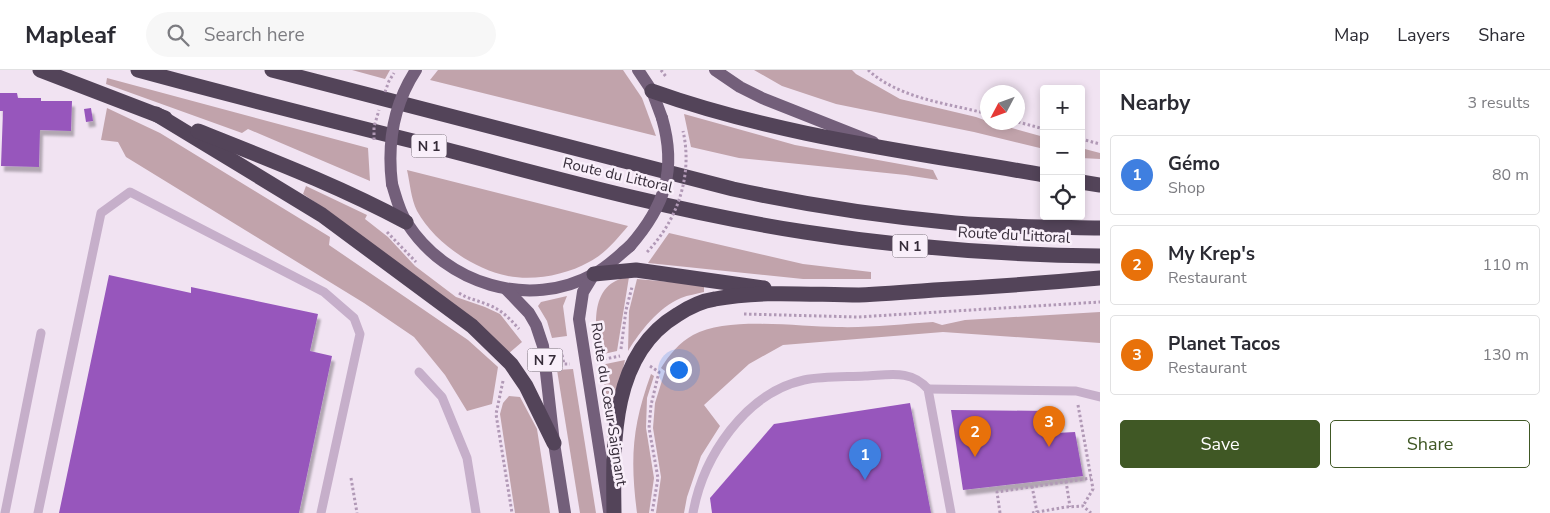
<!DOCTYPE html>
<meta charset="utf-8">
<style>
:root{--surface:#fff;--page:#f7f7f7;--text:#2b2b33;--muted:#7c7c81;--line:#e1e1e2;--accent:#405825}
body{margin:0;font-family:"Nunito Sans",sans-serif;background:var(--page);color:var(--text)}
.controls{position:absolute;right:15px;top:15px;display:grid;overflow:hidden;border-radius:5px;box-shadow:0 2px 8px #0003}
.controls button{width:45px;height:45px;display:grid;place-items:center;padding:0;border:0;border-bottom:1px solid var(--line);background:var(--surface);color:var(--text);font:25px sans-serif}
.compass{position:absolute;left:980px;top:15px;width:45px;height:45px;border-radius:50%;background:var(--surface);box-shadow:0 2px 8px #0003;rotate:229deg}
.you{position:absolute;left:678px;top:299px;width:18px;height:18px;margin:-12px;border:4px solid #fff;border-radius:50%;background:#1a73e8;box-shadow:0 0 0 8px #1a73e833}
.badge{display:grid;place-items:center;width:32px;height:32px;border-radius:50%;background:var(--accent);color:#fff;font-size:16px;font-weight:700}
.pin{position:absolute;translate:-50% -41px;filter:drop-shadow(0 1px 2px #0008)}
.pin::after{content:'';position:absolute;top:26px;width:18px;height:15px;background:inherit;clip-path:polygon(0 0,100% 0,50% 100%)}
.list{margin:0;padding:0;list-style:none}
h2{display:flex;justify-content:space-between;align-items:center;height:65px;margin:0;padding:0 20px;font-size:21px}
h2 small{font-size:16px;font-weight:400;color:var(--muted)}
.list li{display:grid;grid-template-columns:32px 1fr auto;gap:15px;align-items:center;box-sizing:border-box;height:80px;margin:0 10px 10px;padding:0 10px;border:1px solid var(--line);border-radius:5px}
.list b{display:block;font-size:19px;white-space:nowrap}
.list p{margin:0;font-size:16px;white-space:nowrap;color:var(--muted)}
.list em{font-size:16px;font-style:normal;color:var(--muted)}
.actions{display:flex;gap:10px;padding:15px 20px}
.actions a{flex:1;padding:11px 0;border:1px solid var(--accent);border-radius:5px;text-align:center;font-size:18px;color:var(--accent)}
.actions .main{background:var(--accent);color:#fff}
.icon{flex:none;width:28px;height:28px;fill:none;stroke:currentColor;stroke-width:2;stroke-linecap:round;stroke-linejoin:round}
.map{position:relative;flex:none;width:1100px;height:443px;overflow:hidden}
header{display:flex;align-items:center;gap:30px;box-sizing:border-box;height:70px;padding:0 25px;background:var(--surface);border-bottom:1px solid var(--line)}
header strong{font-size:24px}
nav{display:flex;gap:28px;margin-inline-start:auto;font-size:18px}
.search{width:350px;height:45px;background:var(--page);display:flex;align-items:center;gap:12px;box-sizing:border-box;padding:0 18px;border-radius:28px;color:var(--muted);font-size:19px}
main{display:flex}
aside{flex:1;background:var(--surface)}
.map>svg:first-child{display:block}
</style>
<header>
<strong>Mapleaf</strong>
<div class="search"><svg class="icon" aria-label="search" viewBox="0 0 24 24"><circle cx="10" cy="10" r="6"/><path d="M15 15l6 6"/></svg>Search here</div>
<nav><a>Map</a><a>Layers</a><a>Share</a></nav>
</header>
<main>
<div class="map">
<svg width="1100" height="443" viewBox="0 0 1100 443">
<defs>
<filter id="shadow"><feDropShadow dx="3" dy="5.5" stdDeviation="1" flood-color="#0004"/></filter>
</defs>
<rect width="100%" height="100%" fill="#f1e3f2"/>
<g fill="#c1a3ab">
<polygon points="352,0 390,0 385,9"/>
<polygon points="438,0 623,0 642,28 656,66 430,10"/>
<polygon points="754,0 852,0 856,4 900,29 976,47 987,51 988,52 994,53 1044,67 1044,79 974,62 836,34 782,16"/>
<polygon points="107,8 368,78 370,111 248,59 242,63 106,14"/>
<polygon points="107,38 160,63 330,167 329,175 468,270 498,297 492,334 467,341 445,305 414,267 364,233 126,87 118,72 101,70"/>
<polygon points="684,44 795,75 933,100 938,110 906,105 739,88 691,77"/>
<polygon points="1081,78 1100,83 1100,89 1081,88"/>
<path d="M407,100l221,56c-11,13 -23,28 -39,36 -23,13 -55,19 -81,14 -35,-7 -74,-34 -91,-65 -6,-12 -7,-28 -10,-41z"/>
<polygon points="306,116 367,145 365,149 388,167 415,196 456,227 485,237 500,244 522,272 508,284 331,143 303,124"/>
<polygon points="669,163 803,194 871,202 871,209 803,209 648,193"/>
<path d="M629,207l-12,74 -18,4c-4,-30 -10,-72 30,-78z"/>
<path d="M637,209l67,6v7c-7,2 -16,3 -23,6 -23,10 -40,32 -53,53l1,-40z"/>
<polygon points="567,226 563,236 567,266 552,268 547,251 538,236 541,232"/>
<path d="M1100,242v31l-157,-11 -160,13 -34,19 -45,41 16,21 -19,30 -14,41 -3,16h-28l5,-36 -8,-49 2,-25 10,-32 -4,-3c8,-13 19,-26 32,-33 35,-19 105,-8 144,-8 32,1 65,-3 96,-5l9,3 23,-5z"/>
<polygon points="625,290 613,342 609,342 601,295"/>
<polygon points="573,299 596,443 580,443 557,300"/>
<path d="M651,304l3,2 -7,22 -1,30 8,50 -5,35h-12c-7,-54 -5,-87 14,-139z"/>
<polygon points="509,326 520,327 537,359 550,443 515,443 500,344 503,333"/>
</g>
<g fill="#9757bc" filter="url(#shadow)">
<polygon points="0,23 17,23 18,28 41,28 41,31 72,31 71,61 40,60 39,97 1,96 3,41 0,41"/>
<polygon points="91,38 93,51 86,52 84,39"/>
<polygon points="109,205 191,223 191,217 318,244 310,281 332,286 299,443 59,443"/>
<polygon points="910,333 931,443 712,443 710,428 774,354"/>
<polygon points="951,340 1054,341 1056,363 1075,362 1083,406 963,420"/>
</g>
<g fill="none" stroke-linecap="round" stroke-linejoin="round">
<g stroke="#b199b6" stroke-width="3" stroke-dasharray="2.5 2.5" stroke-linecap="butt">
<polyline points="661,0 667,8"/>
<path d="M868,0c32,29 79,33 120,44"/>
<polyline points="1018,52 1044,59"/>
<polyline points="1081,69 1100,74"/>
<polyline points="387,162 416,192"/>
<path d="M459,223c9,6 18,7 27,11 15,5 23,14 33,25"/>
<polyline points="744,244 858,247 1100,232"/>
<polyline points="621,279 626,240 632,217"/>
<polyline points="561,280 564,294 570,294"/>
<polyline points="599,290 620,286"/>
<polyline points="650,296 659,302 651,335 649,358 658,408 652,443"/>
<polyline points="503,311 496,344 512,443"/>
<polyline points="1078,335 1093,419 1083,436"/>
<polyline points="351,408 357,443"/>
<polyline points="1066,411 1070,437"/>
<polyline points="1032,416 1037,442"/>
<polyline points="1000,443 997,422 1091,408"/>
<polyline points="1032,443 1066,437 1083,436 1091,443"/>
</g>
<g stroke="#c6afca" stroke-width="9">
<polyline points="419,302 442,327 467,388 476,443"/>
<polyline points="928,319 1076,321 1100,327"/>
<polyline points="5,443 41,263"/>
<polyline points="38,443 101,143 130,122 324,222 354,248 360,264 321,443"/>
<path d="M693,443c10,-56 52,-120 111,-133 20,-4 41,-3 61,-4 24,-1 46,-7 63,13l23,124"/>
</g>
<g stroke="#735f7a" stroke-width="12">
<polyline points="638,0 652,21 662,48"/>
<polyline points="715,0 740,17 762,28 873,72"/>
<path d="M392,114c4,13 7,27 15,39 39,61 122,87 187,51 14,-7 25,-19 36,-28"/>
<polyline points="594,204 583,222 579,249 609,441"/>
<polyline points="506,219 529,243 536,255 543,276 554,373 565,443"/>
</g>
<g stroke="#534459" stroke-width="15">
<polyline points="40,0 165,48"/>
<path d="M138,0c95,26 191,50 287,74 125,33 251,68 380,88 97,15 196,23 295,24"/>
<path d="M272,0l461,119c73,16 147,27 222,34 48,4 97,4 145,5"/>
<path d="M652,21c126,45 261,61 392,84"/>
<polyline points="156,44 322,145 472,256 511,294 526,316 554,373"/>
<path d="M198,61c70,28 141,55 208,91"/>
<polyline points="1081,112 1100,115"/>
<polyline points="594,204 636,200 764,218"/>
<path d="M614,443c-1,-69 -4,-158 63,-198 12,-8 24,-14 38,-16 44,-9 99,-4 144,-4 25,-1 50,-3 75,-5 55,-3 111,-7 166,-12"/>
</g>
<g stroke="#b199b6" stroke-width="3" stroke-dasharray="2.5 2.5" stroke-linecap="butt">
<polyline points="385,22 389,11 394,3"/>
<polyline points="374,70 374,57 379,40"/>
<path d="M647,182c31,-32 46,-78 36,-121"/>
</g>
<g stroke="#735f7a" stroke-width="12">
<path d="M392,114c-5,-41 1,-79 24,-114"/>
<path d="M630,176c35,-40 47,-76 32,-128"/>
</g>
</g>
<g text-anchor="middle" stroke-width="5" stroke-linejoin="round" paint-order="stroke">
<g fill="#f9effa" stroke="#706673" stroke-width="1">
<rect x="411.5" y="64.5" width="35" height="23" rx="4"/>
<rect x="892.5" y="164.5" width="35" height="23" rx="4"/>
<rect x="527.5" y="278.5" width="35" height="23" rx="4"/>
</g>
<g font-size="14" font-weight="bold" fill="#362c39">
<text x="429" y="81">N 1</text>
<text x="910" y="181">N 1</text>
<text x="545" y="295">N 7</text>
</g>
<g font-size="15" fill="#362c39" stroke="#f9effa">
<text transform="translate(618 105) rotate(13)" y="5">Route du Littoral</text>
<text transform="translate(1014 165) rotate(3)" y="5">Route du Littoral</text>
<text transform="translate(609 334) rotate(81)" y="5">Route du Cœur Saignant</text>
</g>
</g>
</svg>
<div class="controls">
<button>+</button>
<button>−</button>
<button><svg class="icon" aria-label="locate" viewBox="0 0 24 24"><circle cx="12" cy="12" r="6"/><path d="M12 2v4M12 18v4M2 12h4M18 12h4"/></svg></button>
</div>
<svg class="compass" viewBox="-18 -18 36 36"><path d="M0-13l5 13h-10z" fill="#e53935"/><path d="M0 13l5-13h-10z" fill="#7c7c81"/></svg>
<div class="you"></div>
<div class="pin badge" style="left:865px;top:410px;background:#3f7fe0">1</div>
<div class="pin badge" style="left:975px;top:387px;background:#e8710a">2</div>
<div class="pin badge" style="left:1049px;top:377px;background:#e8710a">3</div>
</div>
<aside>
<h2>Nearby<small>3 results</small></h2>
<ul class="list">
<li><span class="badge" style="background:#3f7fe0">1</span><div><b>Gémo</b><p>Shop</p></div><em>80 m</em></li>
<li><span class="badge" style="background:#e8710a">2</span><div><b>My Krep's</b><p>Restaurant</p></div><em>110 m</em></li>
<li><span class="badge" style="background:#e8710a">3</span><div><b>Planet Tacos</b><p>Restaurant</p></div><em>130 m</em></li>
</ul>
<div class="actions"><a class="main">Save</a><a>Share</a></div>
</aside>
</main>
